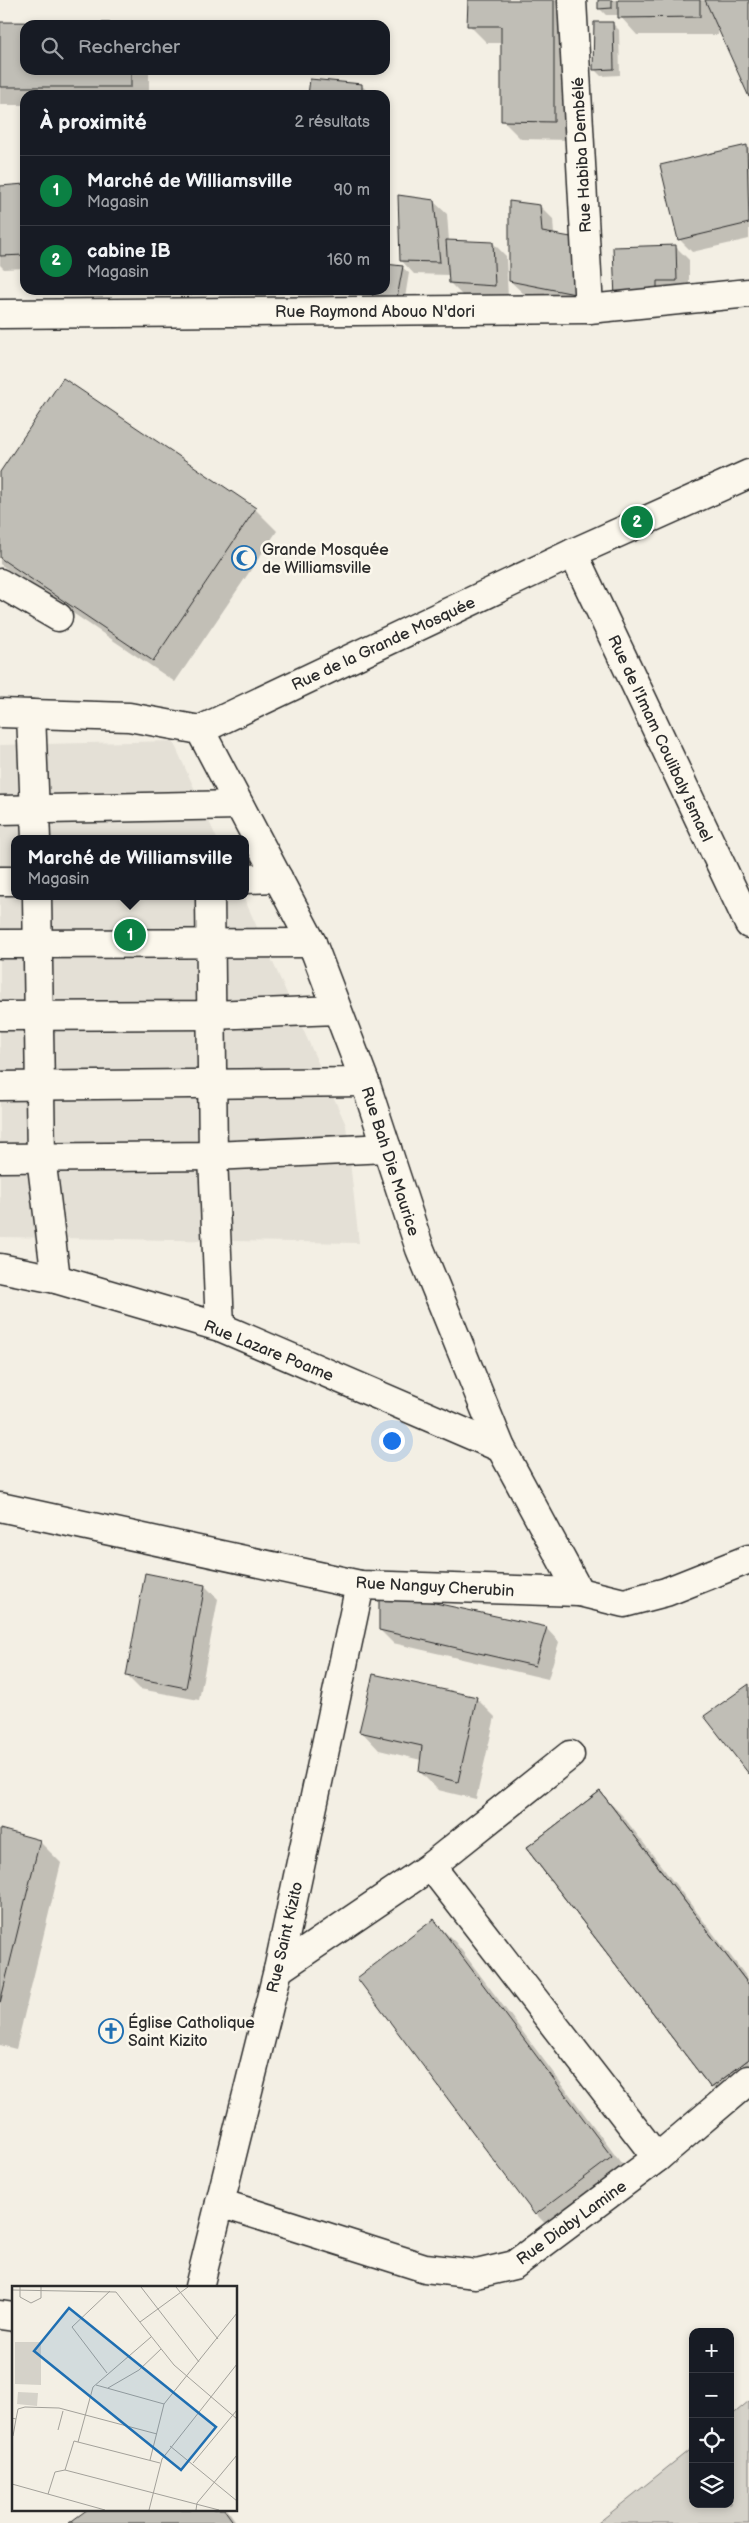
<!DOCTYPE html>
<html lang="fr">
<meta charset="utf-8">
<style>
:root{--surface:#171b24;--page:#242831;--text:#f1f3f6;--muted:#9ea1a6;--line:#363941;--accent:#0b8043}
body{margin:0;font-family:"Balsamiq Sans",sans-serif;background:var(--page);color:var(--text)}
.controls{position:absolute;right:15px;bottom:15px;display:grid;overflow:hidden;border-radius:10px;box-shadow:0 2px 8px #0003}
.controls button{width:45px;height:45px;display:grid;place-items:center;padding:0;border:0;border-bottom:1px solid var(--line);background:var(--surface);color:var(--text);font:25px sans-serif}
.you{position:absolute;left:391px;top:1440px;width:18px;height:18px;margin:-12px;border:4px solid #fff;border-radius:50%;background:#1a73e8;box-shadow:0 0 0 8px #1a73e833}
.badge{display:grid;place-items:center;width:32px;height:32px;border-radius:50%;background:var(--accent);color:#fff;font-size:16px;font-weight:700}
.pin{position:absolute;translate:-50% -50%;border:2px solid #fff;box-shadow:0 1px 5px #0006}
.popup{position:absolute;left:11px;top:835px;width:238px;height:65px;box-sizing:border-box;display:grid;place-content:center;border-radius:10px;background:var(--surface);filter:drop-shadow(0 1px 4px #0005);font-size:16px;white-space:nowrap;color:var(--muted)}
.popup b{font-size:19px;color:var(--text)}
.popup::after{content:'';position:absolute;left:50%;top:100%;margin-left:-10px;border:10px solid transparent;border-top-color:var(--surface)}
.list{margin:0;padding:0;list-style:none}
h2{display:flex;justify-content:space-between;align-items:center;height:65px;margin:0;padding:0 20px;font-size:21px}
h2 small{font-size:16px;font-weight:400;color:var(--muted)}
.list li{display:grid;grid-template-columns:32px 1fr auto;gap:15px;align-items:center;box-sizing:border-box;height:70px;padding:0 20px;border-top:1px solid var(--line)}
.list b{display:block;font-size:19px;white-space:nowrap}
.list p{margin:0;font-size:16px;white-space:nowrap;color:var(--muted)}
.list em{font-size:16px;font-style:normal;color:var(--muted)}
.icon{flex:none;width:28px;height:28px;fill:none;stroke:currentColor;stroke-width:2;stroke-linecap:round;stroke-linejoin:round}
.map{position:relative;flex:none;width:749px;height:2523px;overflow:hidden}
.search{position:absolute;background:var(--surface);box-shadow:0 2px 8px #0003;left:20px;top:20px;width:370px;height:55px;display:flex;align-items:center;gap:12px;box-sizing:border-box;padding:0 18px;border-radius:15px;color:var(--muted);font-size:19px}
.panel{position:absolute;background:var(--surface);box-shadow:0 2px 8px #0003;left:20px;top:90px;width:370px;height:205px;border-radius:15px}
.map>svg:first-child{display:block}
</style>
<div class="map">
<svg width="749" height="2523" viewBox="0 0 749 2523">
<rect width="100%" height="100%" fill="#f3efe4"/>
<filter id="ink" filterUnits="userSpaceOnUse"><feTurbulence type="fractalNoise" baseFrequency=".02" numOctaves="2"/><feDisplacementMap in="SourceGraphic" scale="10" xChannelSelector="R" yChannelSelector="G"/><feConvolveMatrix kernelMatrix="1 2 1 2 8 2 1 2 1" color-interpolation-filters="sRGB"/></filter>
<g filter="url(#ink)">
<polygon fill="#e4e0d6" points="173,741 217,839 15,839 15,896 243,896 346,1125 359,1243 0,1237 0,745"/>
<polygon fill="#d5d2c9" stroke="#807e7a" points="749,2401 749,2523 598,2523 693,2447 693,2504 730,2504 730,2417"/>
<g fill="#0003">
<polygon points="469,0 572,0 571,140 521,139 503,121 503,43 487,43 469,25"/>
<polygon points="599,0 749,0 749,94 718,26 718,35 637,35 619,15 606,15 599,8"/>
<polygon points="0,23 130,24 25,25 25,70 149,70 149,95 25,95 25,105 0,105"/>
<polygon points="612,23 619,30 620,75 601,76 594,69"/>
<polygon points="361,85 372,95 309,95"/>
<polygon points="747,146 749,148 749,239 692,252 679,239 662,166"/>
<polygon points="25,186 25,268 4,269 0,265 0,187"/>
<polygon points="433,201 447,214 449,241 493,243 506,256 508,298 463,296 450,283 449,275 414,274 401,260"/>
<polygon points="540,206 553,219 554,235 570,238 583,251 588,307 524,294 510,281"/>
<polygon points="676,247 689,260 689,294 629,313"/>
<polygon points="385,265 402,267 409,273 404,304 374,294 332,293 329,290 385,290"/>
<polygon points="0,474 255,509 277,531 175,682 0,564"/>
<polygon points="146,1574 205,1586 218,1599 199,1700 140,1689 127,1676"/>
<polygon points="546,1628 559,1642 548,1679 393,1643 380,1630"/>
<polygon points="476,1698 495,1717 476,1799 438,1790 420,1772 421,1760 379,1750 361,1731"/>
<polygon points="600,1793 622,1815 749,1980 749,2098 734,2109 712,2087 528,1848"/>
<polygon points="0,1831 39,1841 61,1863 16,2049 0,2045"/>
<polygon points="434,1921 456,1943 633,2179 557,2236 536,2214"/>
<polygon points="90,2509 227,2509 237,2523 71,2523"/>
</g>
<g fill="#c0beb6" stroke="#2b2b2b">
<polygon points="468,0 554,0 554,122 501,121 501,26 467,26"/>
<polygon points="598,0 612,0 612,8 598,9"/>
<polygon points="618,0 700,0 700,17 618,18"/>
<polygon points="705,0 749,0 749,97"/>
<polygon points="0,22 131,23 131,25 25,25 25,70 131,70 131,87 0,87"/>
<polygon points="594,22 613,22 614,69 593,70"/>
<polygon points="310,79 362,84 362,95 308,95"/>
<polygon points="747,145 749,223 678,240 660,165"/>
<polygon points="25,184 25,255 0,256 0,186"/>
<polygon points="398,195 434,200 440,262 400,261"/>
<polygon points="509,201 540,205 542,232 571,237 575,294 509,281"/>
<polygon points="446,240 493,242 495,286 449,283"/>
<polygon points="676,245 677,281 657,281 657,300 615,300 613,247"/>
<polygon points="385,264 403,266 397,298 373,298 372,290 385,290"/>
<polygon points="63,378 256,508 153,661 0,558 0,472"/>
<polygon points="145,1573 205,1585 186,1688 126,1676"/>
<polygon points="379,1591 547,1627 535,1666 379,1630"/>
<polygon points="373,1674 477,1697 458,1782 419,1772 422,1746 359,1732"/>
<polygon points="749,1684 749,1774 704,1716"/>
<polygon points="600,1791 749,1985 749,2059 711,2088 526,1848"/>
<polygon points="600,1791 749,1985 749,2059 711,2088 526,1848"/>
<polygon points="0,1829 40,1840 0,2003"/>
<polygon points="434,1919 612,2157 535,2215 357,1978"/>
<polygon points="88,2509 224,2509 234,2523 69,2523"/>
</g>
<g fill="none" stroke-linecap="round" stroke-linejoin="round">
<defs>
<g id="minor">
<polyline points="572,0 589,309"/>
<polyline points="0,314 589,309 749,293"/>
<polyline points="573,553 749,924"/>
<polyline points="0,583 58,617"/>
<polyline points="0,713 129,717 200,730 573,553 749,474"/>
<polyline points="31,714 36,839"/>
<polyline points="200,730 312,943 365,1082 420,1249 501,1448 579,1592"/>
<polyline points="0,810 239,805"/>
<polyline points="245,879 278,878"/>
<polyline points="0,881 15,881"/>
<polyline points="37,896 41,1157 56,1279"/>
<polyline points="210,896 213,1156 220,1327"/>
<polyline points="0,944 312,943"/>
<polyline points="0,1016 211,1015 337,1010"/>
<polyline points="0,1086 365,1082"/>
<polyline points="0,1158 213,1156 387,1148"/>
<polyline points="0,1268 56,1279 220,1327 501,1448"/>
<polyline points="0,1507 360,1585 579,1592 624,1603 666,1592 749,1559"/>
<polyline points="431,1866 657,2158"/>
<polyline points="278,1970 431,1866 570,1755"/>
<polyline points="220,2203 425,2268 476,2274 514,2265 657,2158 749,2080"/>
<polyline points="199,2287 278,1970 360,1585"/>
<polyline points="0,2315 14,2317"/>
</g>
</defs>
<use href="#minor" stroke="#2b2b2b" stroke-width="31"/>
<use href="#minor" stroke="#fbf7ec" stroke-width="28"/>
</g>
</g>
<defs>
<symbol id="mosque-ring" viewBox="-11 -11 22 22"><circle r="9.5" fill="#fbf7ec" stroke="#1f6fb2" stroke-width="1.5"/><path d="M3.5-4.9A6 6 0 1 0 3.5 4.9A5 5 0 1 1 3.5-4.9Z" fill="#1f6fb2"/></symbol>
<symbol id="church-ring" viewBox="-11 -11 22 22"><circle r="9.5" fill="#fbf7ec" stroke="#1f6fb2" stroke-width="1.5"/><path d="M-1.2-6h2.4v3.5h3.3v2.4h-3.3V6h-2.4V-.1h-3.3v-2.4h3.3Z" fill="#1f6fb2"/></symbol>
</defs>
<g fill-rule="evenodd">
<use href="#mosque-ring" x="230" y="544" width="28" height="28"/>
<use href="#church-ring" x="97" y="2017" width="28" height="28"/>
</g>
<g text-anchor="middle" stroke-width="5" stroke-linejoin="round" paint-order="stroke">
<g font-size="16" fill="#2b2b2b" stroke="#fbf7ec">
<text transform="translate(581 155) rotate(-93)" y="6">Rue Habiba Dembélé</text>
<text x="375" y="317">Rue Raymond Abouo N'dori</text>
<text transform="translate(383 643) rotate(-25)" y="6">Rue de la Grande Mosquée</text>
<text transform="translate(661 738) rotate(65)" y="6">Rue de l'Imam Coulibaly Ismael</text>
<text transform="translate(391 1161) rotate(72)" y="6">Rue Bah Die Maurice</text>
<text transform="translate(269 1350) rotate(22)" y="6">Rue Lazare Poame</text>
<text transform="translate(435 1586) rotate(3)" y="6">Rue Nanguy Cherubin</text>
<text transform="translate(284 1937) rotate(-77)" y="6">Rue Saint Kizito</text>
<text transform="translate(571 2222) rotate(-36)" y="6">Rue Diaby Lamine</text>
</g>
<g font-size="16" fill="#2b2b2b" stroke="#fbf7ec" text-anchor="start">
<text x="262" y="555">Grande Mosquée<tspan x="262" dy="18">de Williamsville</tspan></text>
<text x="128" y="2028">Église Catholique<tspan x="128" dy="18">Saint Kizito</tspan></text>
</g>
</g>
<g transform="translate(12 2286)">
<rect width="225" height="225" fill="#f3efe4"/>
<path d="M3,56h26v43l-26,-1zM6,106l20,1 -1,13 -20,-2z" fill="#d5d2c9"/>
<path fill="none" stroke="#a3a19a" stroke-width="1" d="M8,1v10l11,6 10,-5v-11M129,1l58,75M164,1l42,52M0,4l104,2 58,73 63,54M128,36l48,-35M95,87l-35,-46 38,-36M84,99l68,19M96,102l31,-18 22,-21M0,132l4,1 2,-10 7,-2 34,1 98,26M46,144l5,-19M1,150l3,-17M66,156l15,-55 58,-50M158,160l67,55M138,174l14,-56 73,-91M181,177l44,-53M53,184l9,-29 86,22M0,198l93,26M36,208l7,-22 10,-2 154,40M137,224l13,-51 75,-95M184,224l1,-7 40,-48"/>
<path fill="#1f6fb2" fill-opacity="0.15" stroke="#1f6fb2" stroke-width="2.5" d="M57,22l147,119 -35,43 -147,-119z"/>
<rect width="225" height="225" fill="none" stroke="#2b2b2b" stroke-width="2.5"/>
</g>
</svg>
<div class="controls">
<button>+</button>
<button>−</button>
<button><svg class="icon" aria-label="locate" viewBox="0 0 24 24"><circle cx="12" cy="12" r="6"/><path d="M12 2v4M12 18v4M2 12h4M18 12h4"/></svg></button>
<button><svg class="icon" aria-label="layers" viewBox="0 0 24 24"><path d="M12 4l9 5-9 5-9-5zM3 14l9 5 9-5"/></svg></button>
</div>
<div class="you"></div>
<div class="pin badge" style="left:130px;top:935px">1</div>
<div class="popup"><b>Marché de Williamsville</b>Magasin</div>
<div class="pin badge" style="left:637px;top:522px">2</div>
<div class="search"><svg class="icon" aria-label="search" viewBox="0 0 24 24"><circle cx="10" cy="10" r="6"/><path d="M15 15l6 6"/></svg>Rechercher</div>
<section class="panel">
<h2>À proximité<small>2 résultats</small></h2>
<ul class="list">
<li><span class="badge">1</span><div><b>Marché de Williamsville</b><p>Magasin</p></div><em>90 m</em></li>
<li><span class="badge">2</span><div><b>cabine IB</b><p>Magasin</p></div><em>160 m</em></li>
</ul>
</section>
</div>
